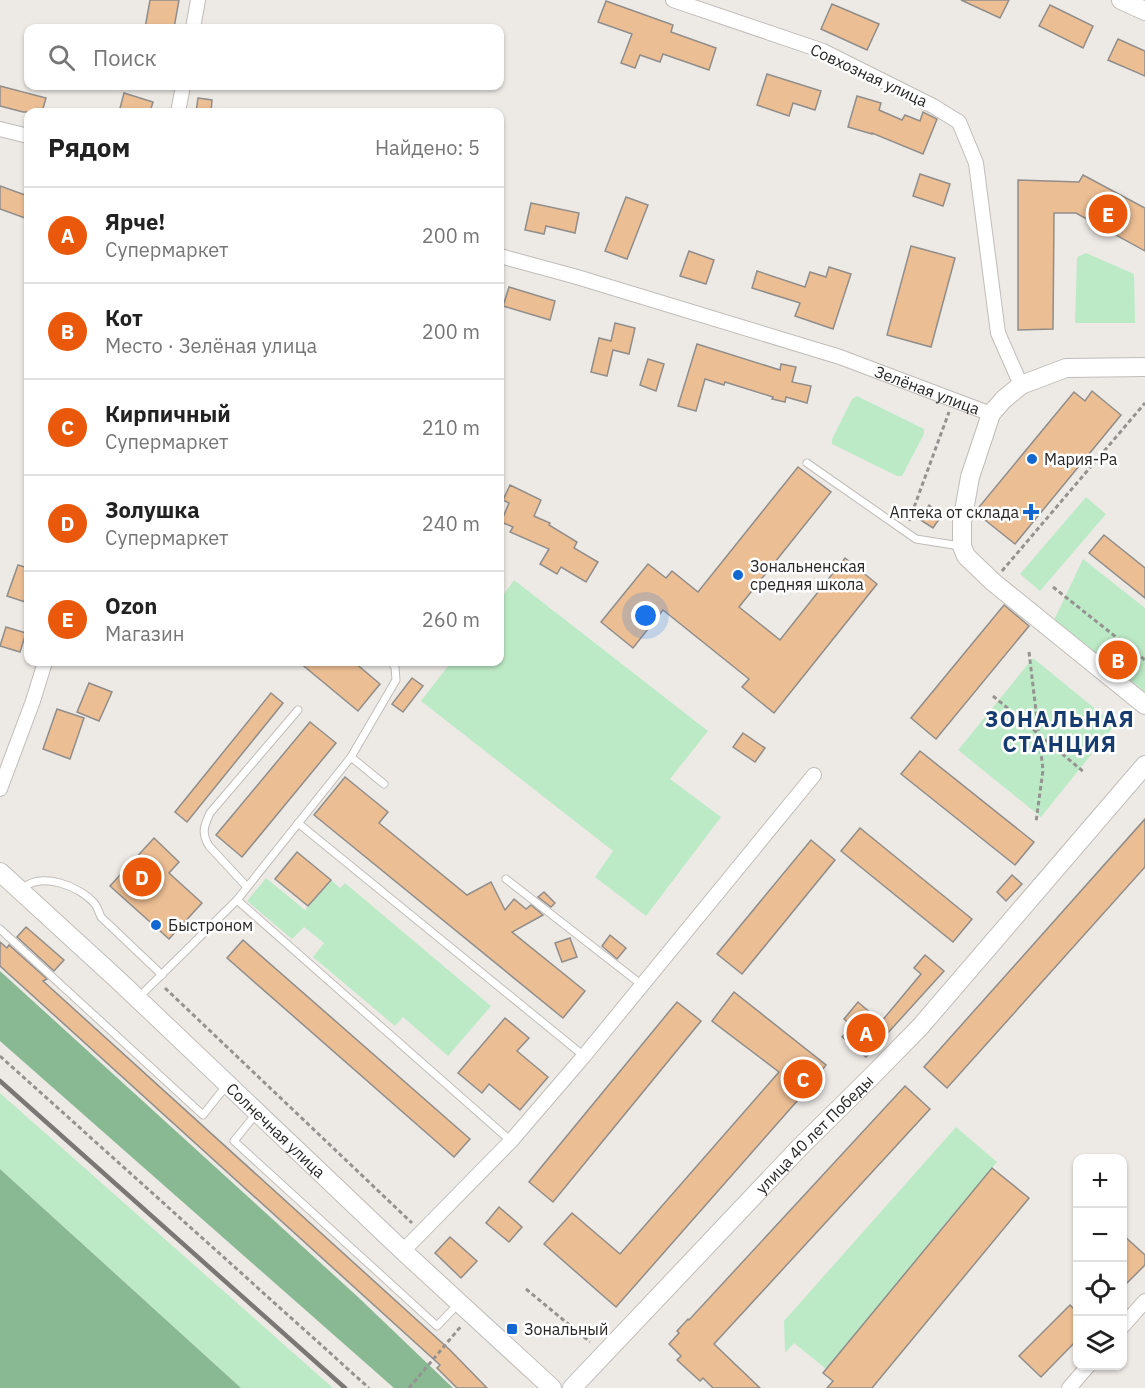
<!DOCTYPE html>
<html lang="ru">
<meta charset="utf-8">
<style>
:root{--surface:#fff;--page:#f6f6f6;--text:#222;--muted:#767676;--line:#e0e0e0;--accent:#ea580c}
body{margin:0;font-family:"IBM Plex Sans",sans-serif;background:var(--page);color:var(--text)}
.controls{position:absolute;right:18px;bottom:18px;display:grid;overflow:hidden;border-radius:12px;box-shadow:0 2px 4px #0004}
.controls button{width:54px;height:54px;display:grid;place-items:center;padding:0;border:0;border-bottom:2px solid var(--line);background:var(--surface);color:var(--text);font:30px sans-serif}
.you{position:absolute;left:646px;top:616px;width:21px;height:21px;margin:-15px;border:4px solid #fff;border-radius:50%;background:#1a73e8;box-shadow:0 0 0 9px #1a73e833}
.badge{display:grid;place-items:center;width:39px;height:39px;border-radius:50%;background:var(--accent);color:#fff;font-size:20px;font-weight:700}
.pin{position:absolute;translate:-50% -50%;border:3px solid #fff;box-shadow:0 2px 6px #0006}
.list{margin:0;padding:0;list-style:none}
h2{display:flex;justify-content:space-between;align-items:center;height:78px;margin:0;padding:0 24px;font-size:26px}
h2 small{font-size:20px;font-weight:400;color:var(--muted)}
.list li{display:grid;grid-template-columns:39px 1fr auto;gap:18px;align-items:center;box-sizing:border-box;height:96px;padding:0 24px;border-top:2px solid var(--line)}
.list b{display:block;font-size:22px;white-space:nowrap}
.list p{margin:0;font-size:20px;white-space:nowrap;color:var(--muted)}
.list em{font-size:20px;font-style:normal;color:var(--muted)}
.icon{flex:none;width:33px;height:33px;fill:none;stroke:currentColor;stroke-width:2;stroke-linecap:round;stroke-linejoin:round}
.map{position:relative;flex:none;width:1145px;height:1388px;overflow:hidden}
.search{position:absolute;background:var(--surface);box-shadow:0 2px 4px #0004;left:24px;top:24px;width:480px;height:66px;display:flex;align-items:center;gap:15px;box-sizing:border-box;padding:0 21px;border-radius:12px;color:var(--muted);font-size:22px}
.panel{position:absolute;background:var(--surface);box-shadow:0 2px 4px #0004;left:24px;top:108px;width:480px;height:558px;border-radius:12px}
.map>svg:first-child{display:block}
</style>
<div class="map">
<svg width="1145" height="1388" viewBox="0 0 1145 1388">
<rect width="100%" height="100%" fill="#edeae6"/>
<g fill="#bdeac6">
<polygon points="1086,253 1134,274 1135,323 1075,323 1077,257"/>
<polygon points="857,396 924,429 924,434 902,476 897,476 832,444 832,439 852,399"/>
<polygon points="1086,497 1106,514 1040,591 1020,574"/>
<polygon points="1083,559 1145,608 1145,692 1054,620"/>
<polygon points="514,580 708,731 670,779 721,817 646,916 595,877 613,851 421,701 451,662 500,662 500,599"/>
<polygon points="1033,658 1115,725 1041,817 958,750"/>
<polygon points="266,878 305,910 331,880 340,888 345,883 491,1006 448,1056 403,1017 395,1026 313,957 324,943 304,927 292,939 247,901"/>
<polygon points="0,1093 333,1388 241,1388 0,1169"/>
<polygon points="956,1127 997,1162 826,1369 794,1343 785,1353 784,1321"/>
</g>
<g fill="#88b992">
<polygon points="0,971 358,1297 453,1388 394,1388 0,1041"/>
<polygon points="0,1169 241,1388 0,1388"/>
</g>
<g fill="#ecbe94" stroke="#908d8a" stroke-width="1.5">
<polygon points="150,0 179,0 174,28 145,28"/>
<polygon points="961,0 1009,0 1000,18"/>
<polygon points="606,1 673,25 671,32 716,48 709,70 663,54 660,62 640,55 635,68 621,63 632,34 598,22"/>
<polygon points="832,4 879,24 867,50 821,29"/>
<polygon points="1050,5 1093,26 1083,48 1039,26"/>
<polygon points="1118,39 1145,51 1145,76 1108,60"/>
<polygon points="767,74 821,91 815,110 793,103 789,116 757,105"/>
<polygon points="0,86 46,98 42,112 23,112 0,106"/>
<polygon points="124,93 153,102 150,112 119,112"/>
<polygon points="857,96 881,103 879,110 902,120 905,115 920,121 923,112 937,119 923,154 872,133 872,134 848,127"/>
<polygon points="198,98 212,100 211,112 196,112"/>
<polygon points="920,174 950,184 943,206 913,196"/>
<polygon points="1083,175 1145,208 1145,251 1076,213 1054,213 1053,329 1018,330 1018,180 1079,182"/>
<polygon points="0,186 28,196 28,206 25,218 0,209"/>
<polygon points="626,197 648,205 627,259 605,251"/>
<polygon points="531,203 579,213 575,233 546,226 544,234 525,230"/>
<polygon points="911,246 955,258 931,347 887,335"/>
<polygon points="689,251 714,260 706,284 680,276"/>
<polygon points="829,267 851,274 833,329 795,316 800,303 752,288 757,271 805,287 810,272 826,277"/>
<polygon points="509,287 555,301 550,320 503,306"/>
<polygon points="615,323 635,328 629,354 613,350 607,376 591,372 599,338 611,341"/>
<polygon points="697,344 780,370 781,364 796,367 792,382 811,386 807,403 786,397 785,402 772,399 773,397 725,382 724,385 705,379 696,411 678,406"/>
<polygon points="648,359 664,364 656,391 640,385"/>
<polygon points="1092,391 1121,415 1015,544 975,512 1074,392 1085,401"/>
<polygon points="798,467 831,492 739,607 780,640 845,558 877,584 774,713 742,687 749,679 663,610 633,648 601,622 648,564 666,578 672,571 698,592"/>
<polygon points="510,485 541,500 534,516 550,523 549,525 577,542 574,548 598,562 586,582 561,567 557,574 540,564 549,549 510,532 513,527 501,522 509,503 503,500"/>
<polygon points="929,505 942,515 933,528 919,519"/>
<polygon points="1104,535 1145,568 1145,598 1089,553"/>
<polygon points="18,565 28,568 28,603 7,596"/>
<polygon points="1004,605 1029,626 936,739 911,718"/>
<polygon points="6,627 26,633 20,652 0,646"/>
<polygon points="299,662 354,662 380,684 358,711"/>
<polygon points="412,678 423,686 403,712 392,704"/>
<polygon points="89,683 112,692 99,721 77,712"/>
<polygon points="271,693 283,703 187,822 175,812"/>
<polygon points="57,709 84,718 70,759 43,749"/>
<polygon points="310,722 336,743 242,857 216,835"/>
<polygon points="743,733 765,748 755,762 733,747"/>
<polygon points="920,751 1034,842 1015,865 901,774"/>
<polygon points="345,777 388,812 379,823 467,895 491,882 505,910 514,899 526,909 531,905 543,915 512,932 585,991 563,1018 314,815"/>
<polygon points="1145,819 1145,867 947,1088 924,1067"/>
<polygon points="860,828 972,919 953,942 841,851"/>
<polygon points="154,838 179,862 169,873 202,903 169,939 110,886"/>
<polygon points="811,840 835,860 742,974 717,954"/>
<polygon points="297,852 331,880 308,906 275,879"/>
<polygon points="1012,875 1022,884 1006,901 997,892"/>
<polygon points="544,892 555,903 551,907 538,897"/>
<polygon points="26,927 64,960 54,971 17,937"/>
<polygon points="610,935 626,948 617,959 602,946"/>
<polygon points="570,938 577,957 562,962 555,943"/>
<polygon points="243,940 470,1139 454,1157 227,958"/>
<polygon points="0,942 7,948 9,945 47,979 43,981 450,1350 487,1388 457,1388 437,1368 440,1365 0,966"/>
<polygon points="925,955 944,971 866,1057 842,1037 852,1026 844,1019 858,1002 881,1022 921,974 914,968"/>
<polygon points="734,992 826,1065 805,1092 616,1307 544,1244 572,1213 620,1254 779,1072 712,1021"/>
<polygon points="677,1002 701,1021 553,1202 529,1182"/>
<polygon points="505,1018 529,1038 517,1051 548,1077 520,1110 489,1084 482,1093 458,1073"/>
<polygon points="905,1086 930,1109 714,1344 760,1388 713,1388 703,1378 700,1381 677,1360 681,1356 669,1344 679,1333 677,1331 688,1319 689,1320"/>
<polygon points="992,1168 1029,1198 872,1388 827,1388 833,1381 823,1373"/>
<polygon points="499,1207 522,1227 509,1242 486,1223"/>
<polygon points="1122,1234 1145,1255 1145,1265 1122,1288"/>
<polygon points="450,1237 477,1261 461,1278 435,1253"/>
<polygon points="1070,1305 1077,1312 1077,1340 1041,1377 1019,1356"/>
</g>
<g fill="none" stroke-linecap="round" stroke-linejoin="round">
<defs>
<g id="lane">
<polyline points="807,463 916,539 960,546"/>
<polyline points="351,757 396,680 395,667 391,662"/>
<polyline points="298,823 584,1056"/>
<polyline points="506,879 642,985"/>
<path d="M247,887l-38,-41c-8,-13 -5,-20 1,-33l88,-103"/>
<path d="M22,889c19,-18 58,-3 73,15 3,4 4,9 6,13l61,58"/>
<polyline points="237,900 511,1141"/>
<polyline points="0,929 203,1115 226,1086"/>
<polyline points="139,997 237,900 351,757 384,784"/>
<polyline points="256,1114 234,1141 437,1326 458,1304"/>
</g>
<g id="street">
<polyline points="673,0 823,51 933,106 959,122 976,163 998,333 1021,385"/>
<polyline points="193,28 198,0"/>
<polyline points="178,112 183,86"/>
<polyline points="0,129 28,136"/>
<path id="s1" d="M500,256l77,21 263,80 151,57"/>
<polyline points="0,789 33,701 45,662"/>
<polyline points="403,1251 511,1141 584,1056 814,775"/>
<polyline points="1122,1327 1145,1301"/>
<polyline points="1069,1388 1088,1366"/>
</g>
<g id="secondary">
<polyline points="1121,0 1145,11"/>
<polyline points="1145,367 1066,368 1021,385 1003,400 991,414 970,477 962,522 962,546 966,556 993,582 1145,705"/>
<path id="s2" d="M0,872l118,108 285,271 149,137"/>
<path id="s3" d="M572,1388l229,-242 70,-69 49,-50 225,-262"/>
</g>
</defs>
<use href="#lane" stroke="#c0bcb9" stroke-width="9"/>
<use href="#street" stroke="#c0bcb9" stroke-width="16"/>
<use href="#secondary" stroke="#c0bcb9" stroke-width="20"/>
<g stroke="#959390" stroke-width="3" stroke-dasharray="4.5 3" stroke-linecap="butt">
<polyline points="909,521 949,412"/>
<polyline points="1002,571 1145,403"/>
<polyline points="1053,587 1145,660"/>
<polyline points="1121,641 1117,649 1121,657 1129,658 1135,652"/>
<polyline points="1029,652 1043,770 1036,822"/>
<polyline points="993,696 1085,773"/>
<polyline points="165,988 412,1223"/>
<polyline points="0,1056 369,1388"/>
<polyline points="526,1289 590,1342"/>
<polyline points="409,1388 462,1325"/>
</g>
<use href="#lane" stroke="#fff" stroke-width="7"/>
<use href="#street" stroke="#fff" stroke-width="14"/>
<use href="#secondary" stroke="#fff" stroke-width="18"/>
<polyline stroke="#7a7775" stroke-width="4.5" points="0,1081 345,1388"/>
</g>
<g fill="#1267d1" stroke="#fff" stroke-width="2">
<circle cx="1032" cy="459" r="6"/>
<path d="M1028 503h6v6h6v6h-6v6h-6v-6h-6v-6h6z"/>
<circle cx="738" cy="575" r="6"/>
<circle cx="156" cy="925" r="6"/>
<rect x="506" y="1323" width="12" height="12" rx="3"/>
</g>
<g text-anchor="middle" stroke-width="5" stroke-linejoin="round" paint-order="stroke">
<g font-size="16" fill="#282625" stroke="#fff">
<text transform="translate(869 75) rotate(25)" y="6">Совхозная улица</text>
<text dy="6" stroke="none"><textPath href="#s1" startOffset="448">Зелёная улица</textPath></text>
<text dy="6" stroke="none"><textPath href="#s2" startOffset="378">Солнечная улица</textPath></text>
<text dy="6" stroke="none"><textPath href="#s3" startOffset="351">улица 40 лет Победы</textPath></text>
</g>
<g font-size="16" fill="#282625" stroke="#fff" text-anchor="start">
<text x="1044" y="465">Мария-Ра</text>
<text x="1019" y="518" text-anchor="end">Аптека от склада</text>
<text x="750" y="572">Зональненская<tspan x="750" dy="18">средняя школа</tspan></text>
<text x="168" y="931">Быстроном</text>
<text x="524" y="1335">Зональный</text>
</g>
<g font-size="22" font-weight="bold" letter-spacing="1.5" fill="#153b6f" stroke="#fff">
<text x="1060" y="727">ЗОНАЛЬНАЯ<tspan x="1060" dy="25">СТАНЦИЯ</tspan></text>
</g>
</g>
</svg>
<div class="controls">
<button>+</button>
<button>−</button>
<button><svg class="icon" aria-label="locate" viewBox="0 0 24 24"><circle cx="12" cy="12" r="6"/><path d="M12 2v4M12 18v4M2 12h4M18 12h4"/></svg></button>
<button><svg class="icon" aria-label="layers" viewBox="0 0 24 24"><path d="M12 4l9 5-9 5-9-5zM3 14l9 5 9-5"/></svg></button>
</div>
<div class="you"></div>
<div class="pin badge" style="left:866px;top:1033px">A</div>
<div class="pin badge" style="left:1118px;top:660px">B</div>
<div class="pin badge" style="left:803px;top:1079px">C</div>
<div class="pin badge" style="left:142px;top:877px">D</div>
<div class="pin badge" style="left:1108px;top:214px">E</div>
<div class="search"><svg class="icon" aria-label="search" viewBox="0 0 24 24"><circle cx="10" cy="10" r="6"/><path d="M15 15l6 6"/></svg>Поиск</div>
<section class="panel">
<h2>Рядом<small>Найдено: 5</small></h2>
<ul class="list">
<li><span class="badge">A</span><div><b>Ярче!</b><p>Супермаркет</p></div><em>200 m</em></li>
<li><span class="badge">B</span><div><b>Кот</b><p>Место · Зелёная улица</p></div><em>200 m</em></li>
<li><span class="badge">C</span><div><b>Кирпичный</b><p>Супермаркет</p></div><em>210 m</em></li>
<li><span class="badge">D</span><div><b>Золушка</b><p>Супермаркет</p></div><em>240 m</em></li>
<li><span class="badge">E</span><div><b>Ozon</b><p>Магазин</p></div><em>260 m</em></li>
</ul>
</section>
</div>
